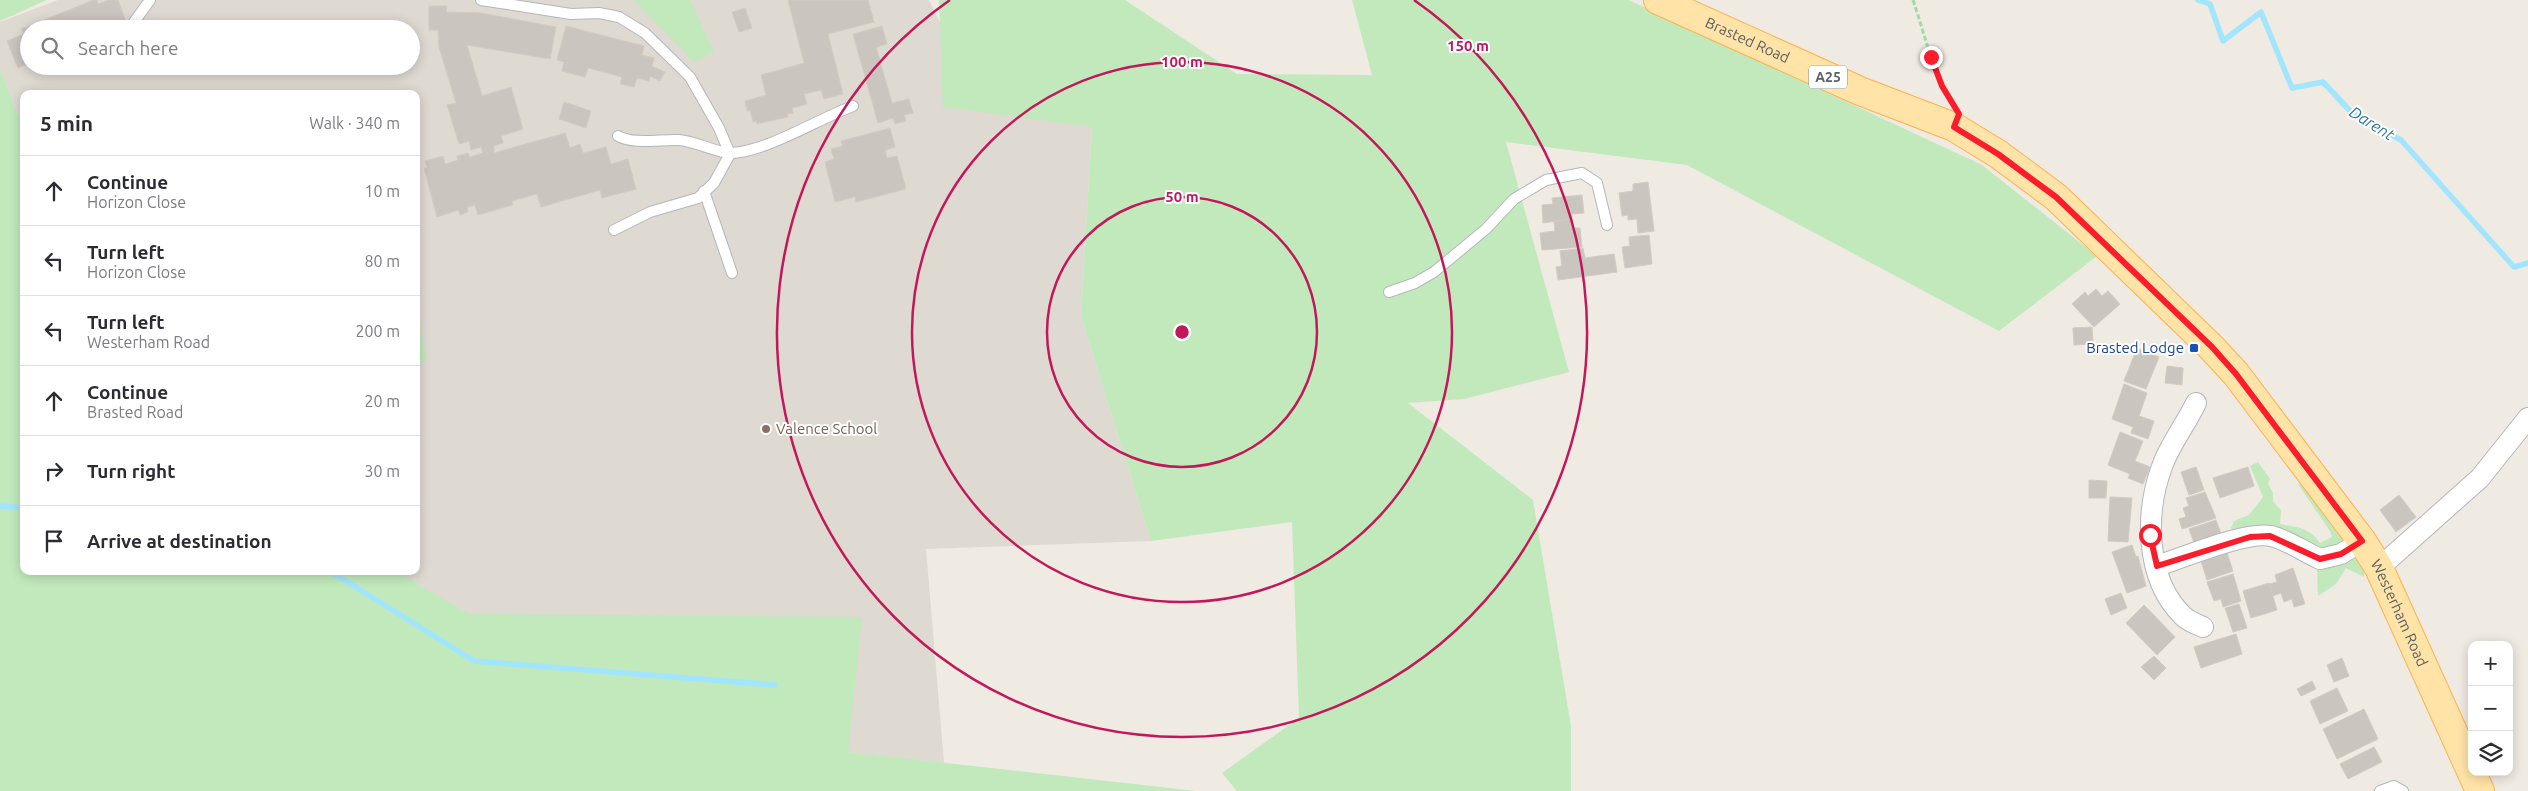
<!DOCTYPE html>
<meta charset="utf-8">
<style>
:root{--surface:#fff;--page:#f7f7f7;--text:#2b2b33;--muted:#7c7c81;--line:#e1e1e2}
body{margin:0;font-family:Ubuntu,sans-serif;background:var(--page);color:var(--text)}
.controls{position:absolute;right:15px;bottom:15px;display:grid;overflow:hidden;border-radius:10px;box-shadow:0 2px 12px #0003}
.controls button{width:45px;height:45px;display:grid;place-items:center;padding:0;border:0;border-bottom:1px solid var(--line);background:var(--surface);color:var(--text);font:25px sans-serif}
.stop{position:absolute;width:15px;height:15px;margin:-11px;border:4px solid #fb1c2c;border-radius:50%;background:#fff}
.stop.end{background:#fb1c2c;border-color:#fff;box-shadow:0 1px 5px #0008}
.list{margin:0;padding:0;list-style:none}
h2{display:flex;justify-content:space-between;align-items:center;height:65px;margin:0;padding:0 20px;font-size:21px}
h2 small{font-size:16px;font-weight:400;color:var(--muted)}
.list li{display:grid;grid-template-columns:32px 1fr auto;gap:15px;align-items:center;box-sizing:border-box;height:70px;padding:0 20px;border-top:1px solid var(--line)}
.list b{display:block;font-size:19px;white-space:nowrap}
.list p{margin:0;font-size:16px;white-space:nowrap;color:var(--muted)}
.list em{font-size:16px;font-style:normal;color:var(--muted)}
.icon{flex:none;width:28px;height:28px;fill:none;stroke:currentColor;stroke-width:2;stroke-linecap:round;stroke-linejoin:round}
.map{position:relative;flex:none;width:2528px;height:791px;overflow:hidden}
.search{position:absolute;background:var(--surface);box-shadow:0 2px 12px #0003;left:20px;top:20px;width:400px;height:55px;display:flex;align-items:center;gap:12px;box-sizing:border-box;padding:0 18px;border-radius:28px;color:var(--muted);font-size:19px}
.panel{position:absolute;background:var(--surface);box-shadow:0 2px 12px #0003;left:20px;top:90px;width:400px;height:485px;border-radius:10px}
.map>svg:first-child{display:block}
</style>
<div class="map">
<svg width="2528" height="791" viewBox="0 0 2528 791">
<rect width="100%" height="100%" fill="#efeae2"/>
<path fill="#ded9d1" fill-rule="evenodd" d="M58,0h871l18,37 145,90 -11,189 70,225 -225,8 18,214 -302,-34 -249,-158h23v-477h-392v23h-5l-19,-48v-47zM29,29h382v37h-382z"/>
<g fill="#c2e9bc">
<polygon points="0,0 47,0 0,21"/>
<polygon points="634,0 690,0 714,52 694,62"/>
<polygon points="939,0 1125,0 1237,74 1372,75 1352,0 1629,0 1982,165 2097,256 1999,331 1687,165 1506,142 1569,372 1464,399 1408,403 1533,500 1571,726 1571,791 1237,791 1222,773 1299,718 1292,522 1151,541 1081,316 1092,127 943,107"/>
<polygon points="0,69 19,117 24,117 24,571 395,571 469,614 862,617 848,752 1196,791 0,791"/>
<polygon points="416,310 426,358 416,368"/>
<path d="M2258,462l12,17 -2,5 5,9v9l8,8 -1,14c17,3 30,4 40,19l12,-6 -2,-6 -32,-47 9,1c8,10 37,42 35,54 -2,5 -8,8 -11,11l-97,-16 -3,-6 3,-7 15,-6 14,-18 -13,-31z"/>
<polygon points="2357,558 2365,564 2364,577 2346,568 2336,584 2318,596 2317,567 2336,566"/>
</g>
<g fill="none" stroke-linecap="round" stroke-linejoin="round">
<g stroke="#a2e5ff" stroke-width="5.5">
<polyline points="2198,0 2210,4 2223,41 2261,12 2292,88 2323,82 2353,114 2401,140 2514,267 2528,263"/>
<polyline points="0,506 24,508"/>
<polyline points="330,571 474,661 775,685"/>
</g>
</g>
<g fill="#cac5bf" stroke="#d4cbc0">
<polygon points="94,0 97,0 98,4 109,0 118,0 127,24 114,29 29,29 29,63 18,68 7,41 24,34 21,29"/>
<polygon points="788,0 868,0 874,22 828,34 843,94 824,99 821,90 804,94 807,104 792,108 793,113 787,114 788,117 757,124 756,121 753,122 750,110 747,111 745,101 766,95 761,75 804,63"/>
<polygon points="429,6 447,6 446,12 481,13 556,27 550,59 467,45 482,96 511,87 523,129 501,136 503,143 494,146 494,153 565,133 570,148 580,144 583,153 606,147 611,164 628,159 636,189 602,198 600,190 541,207 537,194 512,201 513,205 478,215 475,205 467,207 468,212 460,215 458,210 437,217 424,168 427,168 425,161 443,156 445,164 458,160 457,156 468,153 470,157 483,153 481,147 471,150 469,141 459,144 447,105 456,103 439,47 438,30 429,30"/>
<polygon points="745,8 752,28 739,32 732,12"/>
<polygon points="566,26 644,46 642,55 654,58 652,66 665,72 660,81 650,76 649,81 637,78 634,87 620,84 622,77 588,68 585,77 562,71 564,62 557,60"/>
<polygon points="882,26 887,44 876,47 892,103 909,99 913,113 904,115 906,121 895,124 893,118 878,123 853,34"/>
<polygon points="564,102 591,111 586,128 559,119"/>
<polygon points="890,128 895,147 885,150 887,158 897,156 906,189 856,202 855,197 835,202 825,162 834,159 831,149 843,146 841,141"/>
<polygon points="1648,182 1654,231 1638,233 1637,219 1628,220 1628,215 1622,216 1619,193 1633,191 1633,184"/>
<polygon points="1582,195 1584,213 1572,214 1572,219 1543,223 1542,205 1553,204 1552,198"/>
<polygon points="1572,219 1573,228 1580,228 1582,247 1542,250 1540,233 1555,231 1554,222"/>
<polygon points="1649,235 1652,264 1625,268 1622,247 1630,246 1629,237"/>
<polygon points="1583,248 1585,258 1614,254 1617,272 1558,280 1556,267 1562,266 1560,251"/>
<polygon points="2096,289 2102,296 2108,291 2120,304 2094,327 2072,304 2085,292 2088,296"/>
<polygon points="2092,327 2093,344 2074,345 2073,328"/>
<polygon points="2137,348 2159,357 2146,389 2124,381"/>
<polygon points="2167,366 2183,368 2182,385 2165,383"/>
<polygon points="2124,384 2147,393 2139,416 2154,421 2148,439 2131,433 2133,427 2112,419"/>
<polygon points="2120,432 2143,441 2135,461 2150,467 2143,484 2128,478 2130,474 2108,465"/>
<polygon points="2196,467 2204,490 2189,495 2181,472"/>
<polygon points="2248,467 2254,486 2220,498 2213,478"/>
<polygon points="2089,480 2107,481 2106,498 2089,498"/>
<polygon points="2205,492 2216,518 2182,529 2179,519 2186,517 2183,508 2189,506 2186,498"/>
<polygon points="2399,495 2416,517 2396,532 2380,510"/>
<polygon points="2110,497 2132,498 2128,542 2108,541"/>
<polygon points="2216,520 2223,539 2196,548 2189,529"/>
<polygon points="2132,545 2136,557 2138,556 2146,586 2127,593 2112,552"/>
<polygon points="2227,553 2233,571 2207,580 2201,561"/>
<polygon points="2293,568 2305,604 2294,607 2292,599 2284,602 2281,593 2273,596 2269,584 2277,582 2275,575"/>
<polygon points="2233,574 2241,601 2223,607 2221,599 2214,601 2207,582"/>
<polygon points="2269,583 2277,610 2251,618 2243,591"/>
<polygon points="2121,593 2127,608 2111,615 2105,599"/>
<polygon points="2239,604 2247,628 2233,632 2225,608"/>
<polygon points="2144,605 2175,637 2157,655 2126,623"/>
<polygon points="2236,634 2242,654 2201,668 2194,647"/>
<polygon points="2154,656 2166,668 2154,680 2141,667"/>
<polygon points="2342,658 2349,676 2334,682 2327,665"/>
<polygon points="2312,681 2316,689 2301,696 2297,689"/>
<polygon points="2337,688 2348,711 2320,724 2310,701"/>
<polygon points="2364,709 2378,739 2337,759 2323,729"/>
<polygon points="2374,747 2382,762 2348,779 2340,764"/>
</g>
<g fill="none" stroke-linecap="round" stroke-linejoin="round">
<defs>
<g id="service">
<polyline points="481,0 571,14 599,13 619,17 645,33 690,77 719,128 730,154 714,183 698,198 650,212 614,230"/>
<polyline points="129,29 150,0"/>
<path d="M618,136c16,9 43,3 61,4 16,1 41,14 52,13 35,-1 87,-34 122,-47"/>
<polyline points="704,191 732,273"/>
<polyline points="1389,292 1415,283 1434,272 1486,229 1514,199 1546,180 1582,173 1597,183 1607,225"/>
<polyline points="2380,791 2394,786 2403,791"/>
</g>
<g id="minor">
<path d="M2196,403c-9,19 -26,42 -33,61 -18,46 -19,114 20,152 5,5 13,8 20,11"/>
<path d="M2157,566c26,-8 88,-35 114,-30 17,4 33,16 49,23l21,-5 21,-13"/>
<polyline points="2379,568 2480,478 2528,418"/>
</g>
<g id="primary">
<path id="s1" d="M1658,0l202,91 94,36 44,27 58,43 155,150 25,27 126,167 17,27 101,223"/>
</g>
</defs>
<use href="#service" stroke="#b3b7bb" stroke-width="12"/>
<use href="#minor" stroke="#b3b7bb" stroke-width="22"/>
<use href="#primary" stroke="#ffb14b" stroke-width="30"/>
<path stroke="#9ddda4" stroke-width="3" stroke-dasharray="5 2.5" stroke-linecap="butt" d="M1913,0c12,35 19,71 40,102"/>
<use href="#service" stroke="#fff" stroke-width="10"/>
<use href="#minor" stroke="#fff" stroke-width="20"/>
<use href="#primary" stroke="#ffe3a7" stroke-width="28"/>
</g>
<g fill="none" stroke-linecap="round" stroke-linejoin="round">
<polyline stroke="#fb1c2c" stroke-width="6" points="1931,57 1942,86 1959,114 1954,127 1998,154 2056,197 2212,347 2236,374 2362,541 2341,554 2320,559 2270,536 2250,537 2157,566 2150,535"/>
</g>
<g fill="none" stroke="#c2185b" stroke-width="2.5">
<circle cx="1182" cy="332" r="135"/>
<circle cx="1182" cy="332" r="270"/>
<path d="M1414 0A405 405 0 1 1 950 0"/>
</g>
<rect fill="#1a4fb4" stroke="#fff" stroke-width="2" x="2189" y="343" width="10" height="10" rx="2.5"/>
<circle fill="#8d6e63" stroke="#fff" stroke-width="2" cx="766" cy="429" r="5"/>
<g text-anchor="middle" stroke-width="4" stroke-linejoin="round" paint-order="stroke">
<rect fill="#fff" stroke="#8c9093" stroke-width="1" x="1809" y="65.5" width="38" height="23" rx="4"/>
<g font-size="14" font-weight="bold" fill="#5a6065">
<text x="1828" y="82">A25</text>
</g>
<g font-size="15" fill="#5a6065" stroke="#fff">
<text dy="5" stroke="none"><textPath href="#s1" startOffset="98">Brasted Road</textPath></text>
<text dy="5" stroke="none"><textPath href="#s1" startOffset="989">Westerham Road</textPath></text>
</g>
<g font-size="15" fill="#164399" stroke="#fff" text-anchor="end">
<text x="2184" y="353">Brasted Lodge</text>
</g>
<g font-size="15" fill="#785e54" stroke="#fff" text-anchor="start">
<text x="776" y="434">Valence School</text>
</g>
<g font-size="16" font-style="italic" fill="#2e77a0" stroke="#fff">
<text transform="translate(2372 123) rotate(32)" y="6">Darent</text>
</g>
</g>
<circle cx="1182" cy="332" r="8" fill="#c2185b" stroke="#fff" stroke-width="2.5"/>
<g font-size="15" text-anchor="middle" font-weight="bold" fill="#c2185b" stroke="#fff" stroke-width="4" stroke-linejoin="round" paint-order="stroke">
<text x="1468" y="51">150 m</text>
<text x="1182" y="67">100 m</text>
<text x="1182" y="202">50 m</text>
</g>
</svg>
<div class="controls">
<button>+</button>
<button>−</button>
<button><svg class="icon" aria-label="layers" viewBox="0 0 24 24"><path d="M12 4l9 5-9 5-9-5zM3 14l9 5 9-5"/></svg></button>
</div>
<div class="stop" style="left:2150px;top:535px"></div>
<div class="stop end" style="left:1931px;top:57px"></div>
<div class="search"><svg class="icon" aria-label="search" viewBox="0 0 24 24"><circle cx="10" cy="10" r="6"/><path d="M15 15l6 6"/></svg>Search here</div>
<section class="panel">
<h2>5 min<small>Walk · 340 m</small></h2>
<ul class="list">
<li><svg class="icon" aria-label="ahead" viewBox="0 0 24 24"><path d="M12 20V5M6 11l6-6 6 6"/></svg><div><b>Continue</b><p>Horizon Close</p></div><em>10 m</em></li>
<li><svg class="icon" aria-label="left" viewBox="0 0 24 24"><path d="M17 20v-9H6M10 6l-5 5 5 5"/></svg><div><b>Turn left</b><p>Horizon Close</p></div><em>80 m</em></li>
<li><svg class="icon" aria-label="left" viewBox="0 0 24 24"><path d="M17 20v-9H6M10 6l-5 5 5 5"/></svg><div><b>Turn left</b><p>Westerham Road</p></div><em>200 m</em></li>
<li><svg class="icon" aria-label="ahead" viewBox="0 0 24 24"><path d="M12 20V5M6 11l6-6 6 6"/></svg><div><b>Continue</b><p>Brasted Road</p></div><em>20 m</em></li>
<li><svg class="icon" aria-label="right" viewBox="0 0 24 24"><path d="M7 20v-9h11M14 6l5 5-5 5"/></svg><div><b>Turn right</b></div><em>30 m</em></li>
<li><svg class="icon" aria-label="arrive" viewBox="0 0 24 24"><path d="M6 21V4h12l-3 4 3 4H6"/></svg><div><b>Arrive at destination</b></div></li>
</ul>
</section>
</div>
